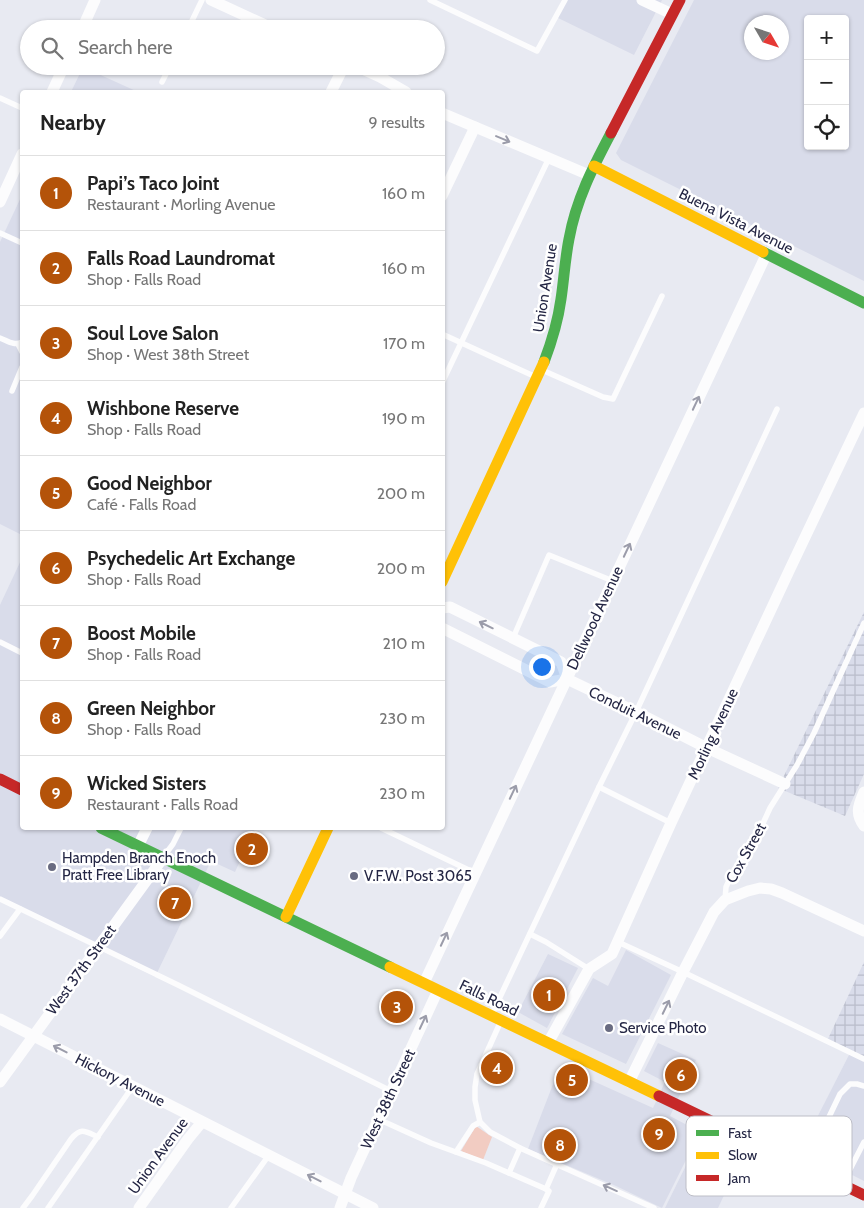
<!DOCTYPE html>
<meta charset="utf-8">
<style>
:root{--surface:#fff;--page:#f2f2f2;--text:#222;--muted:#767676;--line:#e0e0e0;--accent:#b45309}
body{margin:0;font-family:Cabin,sans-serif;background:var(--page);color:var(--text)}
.controls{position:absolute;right:15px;top:15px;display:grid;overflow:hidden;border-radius:5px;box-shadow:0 1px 4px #0004}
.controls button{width:45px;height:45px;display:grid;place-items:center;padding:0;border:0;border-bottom:1px solid var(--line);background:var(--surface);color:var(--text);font:25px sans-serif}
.compass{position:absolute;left:744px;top:15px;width:45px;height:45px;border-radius:50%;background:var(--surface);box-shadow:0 1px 4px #0004;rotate:129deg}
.you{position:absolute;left:541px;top:666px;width:18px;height:18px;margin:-12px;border:4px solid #fff;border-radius:50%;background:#1a73e8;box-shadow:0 0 0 8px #1a73e833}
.badge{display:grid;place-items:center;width:32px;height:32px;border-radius:50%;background:var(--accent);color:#fff;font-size:16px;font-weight:700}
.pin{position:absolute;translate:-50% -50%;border:2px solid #fff;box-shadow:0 1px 5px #0006}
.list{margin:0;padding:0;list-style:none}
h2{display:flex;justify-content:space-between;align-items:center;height:65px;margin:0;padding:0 20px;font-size:21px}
h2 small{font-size:16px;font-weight:400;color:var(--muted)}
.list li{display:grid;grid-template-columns:32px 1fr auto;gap:15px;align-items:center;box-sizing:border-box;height:75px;padding:0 20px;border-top:1px solid var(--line)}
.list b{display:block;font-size:19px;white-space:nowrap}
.list p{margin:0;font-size:16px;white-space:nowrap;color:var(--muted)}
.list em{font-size:16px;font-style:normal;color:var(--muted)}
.icon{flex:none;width:28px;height:28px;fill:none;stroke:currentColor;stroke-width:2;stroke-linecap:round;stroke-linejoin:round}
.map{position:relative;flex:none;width:864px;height:1208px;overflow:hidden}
.search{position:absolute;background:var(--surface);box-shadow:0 1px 4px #0004;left:20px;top:20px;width:425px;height:55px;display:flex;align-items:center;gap:12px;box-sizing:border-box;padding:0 18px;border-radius:28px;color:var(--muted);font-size:19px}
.panel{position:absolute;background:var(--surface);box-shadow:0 1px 4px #0004;left:20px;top:90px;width:425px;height:740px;border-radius:5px}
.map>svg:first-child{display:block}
</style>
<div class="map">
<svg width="864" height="1208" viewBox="0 0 864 1208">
<defs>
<pattern id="industrial-grid" width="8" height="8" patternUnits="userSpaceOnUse" patternTransform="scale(1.25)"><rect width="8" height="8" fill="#d9dcea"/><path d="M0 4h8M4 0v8" fill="none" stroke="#babdca"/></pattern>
</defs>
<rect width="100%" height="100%" fill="#e8eaf2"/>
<g fill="#d9dcea" fill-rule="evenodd">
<polygon points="562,0 662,0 634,55 554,16"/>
<path d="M694,0h170v281l-243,-121 -5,-7zM808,19h37v127h-37zM752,22h30v30h-30z"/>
<polygon points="83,67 138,92 140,92 71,92"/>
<polygon points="22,195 22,535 0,524 0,242"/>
<polygon points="22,558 22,828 255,828 235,872 211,861 155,977 0,901 0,605"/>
<polygon points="626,950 671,975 626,1064 562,1034 593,978 608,986"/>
<polygon points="548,954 578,968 547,1028 518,1012"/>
<polygon points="658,1043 696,1060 670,1116 700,1132 662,1208 616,1186 528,1149 560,1066 653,1108 665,1082 644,1071"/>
<polygon points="850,1053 864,1060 864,1181 801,1149"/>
<polygon points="701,1135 743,1155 718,1208 665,1208"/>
</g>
<g fill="url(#industrial-grid)">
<polygon points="864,612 864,774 845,816 778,788"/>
<polygon points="864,962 864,1060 827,1041"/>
</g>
<polygon fill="#f2ccc2" points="476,1126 492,1137 483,1160 461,1151"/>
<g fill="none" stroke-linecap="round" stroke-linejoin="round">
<g stroke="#fcfcfd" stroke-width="5.5">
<polyline points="430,0 537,51 565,0"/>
<polyline points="188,29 202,0"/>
<polyline points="162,82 170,66"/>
<polyline points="0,98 22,108"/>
<polyline points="0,233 22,243"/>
<polyline points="442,334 536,377"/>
<path d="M0,338c8,3 14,8 22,4"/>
<polyline points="18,344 22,352"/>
<polyline points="542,370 603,397 613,399 662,296"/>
<polyline points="442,383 549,158"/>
<polyline points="12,391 22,367"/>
<polyline points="513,638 549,555 613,581"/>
<polyline points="0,642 22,653"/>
<polyline points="599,787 671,823"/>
<polyline points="381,828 475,873"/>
<polyline points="164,856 173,844 181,828"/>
<polyline points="0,899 178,985 391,1091"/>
<polyline points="725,900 726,887 732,874 754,843 770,808 797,765 814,733 864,623"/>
<polyline points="530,934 546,942 589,969"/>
<polyline points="0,936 20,909"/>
<polyline points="618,942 683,972 864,1059"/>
<polyline points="492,1014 599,787 636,712 777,409"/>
<polyline points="500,1023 477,1074 475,1087 475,1100 480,1122 490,1132 520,1148 654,1208"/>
<polyline points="378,1119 431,1143 486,1163 546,1189 549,1191 541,1208"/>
<polyline points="456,1152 473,1126 480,1122"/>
<polyline points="806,1165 840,1094 850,1084 857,1084 864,1086"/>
<polyline points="509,1173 520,1148"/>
<polyline points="843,1183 864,1142"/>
<polyline points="546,1189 557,1164"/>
<path d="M23,1208l9,-12 39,-57c10,-12 14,-8 27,-2"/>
<polyline points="48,1208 133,1086"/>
<polyline points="231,1208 269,1155"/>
</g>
<g stroke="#fcfcfd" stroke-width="11">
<polyline points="211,0 274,29"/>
<polyline points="642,0 672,14"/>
<polyline points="82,29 95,0"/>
<polyline points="356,66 380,77 406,92"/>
<polyline points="52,92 64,66"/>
<polyline points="331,92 344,66"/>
<polyline points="442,113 589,175"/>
<polyline points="442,196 475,127"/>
<polyline points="0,202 22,154"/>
<polyline points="442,608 450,607 561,662 567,679"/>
<polyline points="442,628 550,682 567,679 636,712 707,748 785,784"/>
<path d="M864,792c-6,14 -9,22 0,34"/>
<polyline points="138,846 147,828"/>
<polyline points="424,983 767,253"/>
<polyline points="0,1019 373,1208"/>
<polyline points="548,1043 589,969 612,954 671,823 789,571 864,413"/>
<polyline points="0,1082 163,858"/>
<polyline points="629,1082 683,972 714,912 725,900 748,891 760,888 771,889 782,893 864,931"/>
<polyline points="139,1208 188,1139 202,1122"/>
<polyline points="340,1208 351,1178 438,990"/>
</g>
<g stroke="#4caf50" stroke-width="11">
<polyline points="763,252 864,303"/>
<path d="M544,362c8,-21 14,-41 17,-63 3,-20 4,-40 8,-60 7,-39 24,-72 42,-106"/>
<polyline points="101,828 390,967"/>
</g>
<g stroke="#ffc107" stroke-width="11">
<polyline points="594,166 763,252"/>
<polyline points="442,582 544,362"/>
<polyline points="286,917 328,828"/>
<polyline points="390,967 659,1096"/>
</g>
<g stroke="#c62828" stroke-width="11">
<polyline points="611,133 680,0"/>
<polyline points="0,779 22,790"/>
<polyline points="659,1096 864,1195"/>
</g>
</g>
<defs><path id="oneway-shaft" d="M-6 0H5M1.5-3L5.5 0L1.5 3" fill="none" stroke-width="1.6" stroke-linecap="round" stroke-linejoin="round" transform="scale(1.25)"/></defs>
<g stroke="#9b9caa">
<use href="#oneway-shaft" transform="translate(503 139) rotate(23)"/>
<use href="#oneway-shaft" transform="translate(696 403) rotate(-65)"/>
<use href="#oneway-shaft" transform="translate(627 550) rotate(-65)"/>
<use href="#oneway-shaft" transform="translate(486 625) rotate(-154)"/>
<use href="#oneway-shaft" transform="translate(513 792) rotate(-65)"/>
<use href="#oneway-shaft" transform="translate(444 939) rotate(-65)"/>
<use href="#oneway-shaft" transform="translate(666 1007) rotate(-64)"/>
<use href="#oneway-shaft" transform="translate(423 1022) rotate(-65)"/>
<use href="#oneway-shaft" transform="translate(60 1049) rotate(-153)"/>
<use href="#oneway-shaft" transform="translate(314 1178) rotate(-153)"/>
<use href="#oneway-shaft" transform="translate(610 1188) rotate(-156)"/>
</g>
<g fill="#696b81" stroke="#fff" stroke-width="2">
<circle cx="52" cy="867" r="5"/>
<circle cx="354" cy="876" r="5"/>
<circle cx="609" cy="1028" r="5"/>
</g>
<g text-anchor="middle" stroke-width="5" stroke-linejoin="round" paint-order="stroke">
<g font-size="15" fill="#242644" stroke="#fff">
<text transform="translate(736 221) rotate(27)" y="5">Buena Vista Avenue</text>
<text transform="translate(545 288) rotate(-81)" y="5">Union Avenue</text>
<text transform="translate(595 618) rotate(-65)" y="5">Dellwood Avenue</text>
<text transform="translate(635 713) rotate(26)" y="5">Conduit Avenue</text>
<text transform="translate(713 734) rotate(-65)" y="5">Morling Avenue</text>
<text transform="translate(746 853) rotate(-61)" y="5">Cox Street</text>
<text transform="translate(81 970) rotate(-54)" y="5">West 37th Street</text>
<text transform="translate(489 998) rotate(26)" y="5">Falls Road</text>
<text transform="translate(120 1080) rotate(27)" y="5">Hickory Avenue</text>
<text transform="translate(388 1099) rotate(-65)" y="5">West 38th Street</text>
<text transform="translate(158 1156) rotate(-54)" y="5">Union Avenue</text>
</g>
<g font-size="15" fill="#242644" stroke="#fff" text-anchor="start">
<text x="62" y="863">Hampden Branch Enoch<tspan x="62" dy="17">Pratt Free Library</tspan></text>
<text x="364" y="881">V.F.W. Post 3065</text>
<text x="619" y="1033">Service Photo</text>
</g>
</g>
<rect x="686" y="1116" width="166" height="80" rx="8" fill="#fff" stroke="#bdbec7" stroke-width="1"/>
<rect x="696" y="1130" width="23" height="6" fill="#4caf50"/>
<rect x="696" y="1152" width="23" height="7" fill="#ffc107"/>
<rect x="696" y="1175" width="23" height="6" fill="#c62828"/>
<g font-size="14" fill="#242644">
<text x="728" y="1138">Fast</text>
<text x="728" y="1160">Slow</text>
<text x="728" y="1183">Jam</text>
</g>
</svg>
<div class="controls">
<button>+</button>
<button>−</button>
<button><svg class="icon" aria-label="locate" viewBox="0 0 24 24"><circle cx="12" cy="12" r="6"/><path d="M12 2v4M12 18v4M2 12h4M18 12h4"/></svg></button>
</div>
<svg class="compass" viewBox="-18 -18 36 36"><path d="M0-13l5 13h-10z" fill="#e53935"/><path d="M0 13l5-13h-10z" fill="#767676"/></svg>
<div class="you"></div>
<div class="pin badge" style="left:549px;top:995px">1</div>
<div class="pin badge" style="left:252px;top:849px">2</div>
<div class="pin badge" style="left:397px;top:1007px">3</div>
<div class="pin badge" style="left:497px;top:1068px">4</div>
<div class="pin badge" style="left:572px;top:1080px">5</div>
<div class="pin badge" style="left:681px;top:1075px">6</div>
<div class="pin badge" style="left:175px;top:903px">7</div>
<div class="pin badge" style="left:560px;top:1145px">8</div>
<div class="pin badge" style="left:659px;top:1134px">9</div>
<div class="search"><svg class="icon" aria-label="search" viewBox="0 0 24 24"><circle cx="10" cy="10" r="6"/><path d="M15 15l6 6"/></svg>Search here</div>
<section class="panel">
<h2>Nearby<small>9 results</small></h2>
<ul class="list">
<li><span class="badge">1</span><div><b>Papi’s Taco Joint</b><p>Restaurant · Morling Avenue</p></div><em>160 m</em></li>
<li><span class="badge">2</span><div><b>Falls Road Laundromat</b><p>Shop · Falls Road</p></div><em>160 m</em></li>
<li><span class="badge">3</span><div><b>Soul Love Salon</b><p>Shop · West 38th Street</p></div><em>170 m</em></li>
<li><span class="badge">4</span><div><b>Wishbone Reserve</b><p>Shop · Falls Road</p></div><em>190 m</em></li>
<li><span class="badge">5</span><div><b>Good Neighbor</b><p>Café · Falls Road</p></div><em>200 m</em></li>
<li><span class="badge">6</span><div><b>Psychedelic Art Exchange</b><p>Shop · Falls Road</p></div><em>200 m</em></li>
<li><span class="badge">7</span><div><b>Boost Mobile</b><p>Shop · Falls Road</p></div><em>210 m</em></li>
<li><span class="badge">8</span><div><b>Green Neighbor</b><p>Shop · Falls Road</p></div><em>230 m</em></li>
<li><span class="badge">9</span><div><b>Wicked Sisters</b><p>Restaurant · Falls Road</p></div><em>230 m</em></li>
</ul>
</section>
</div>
